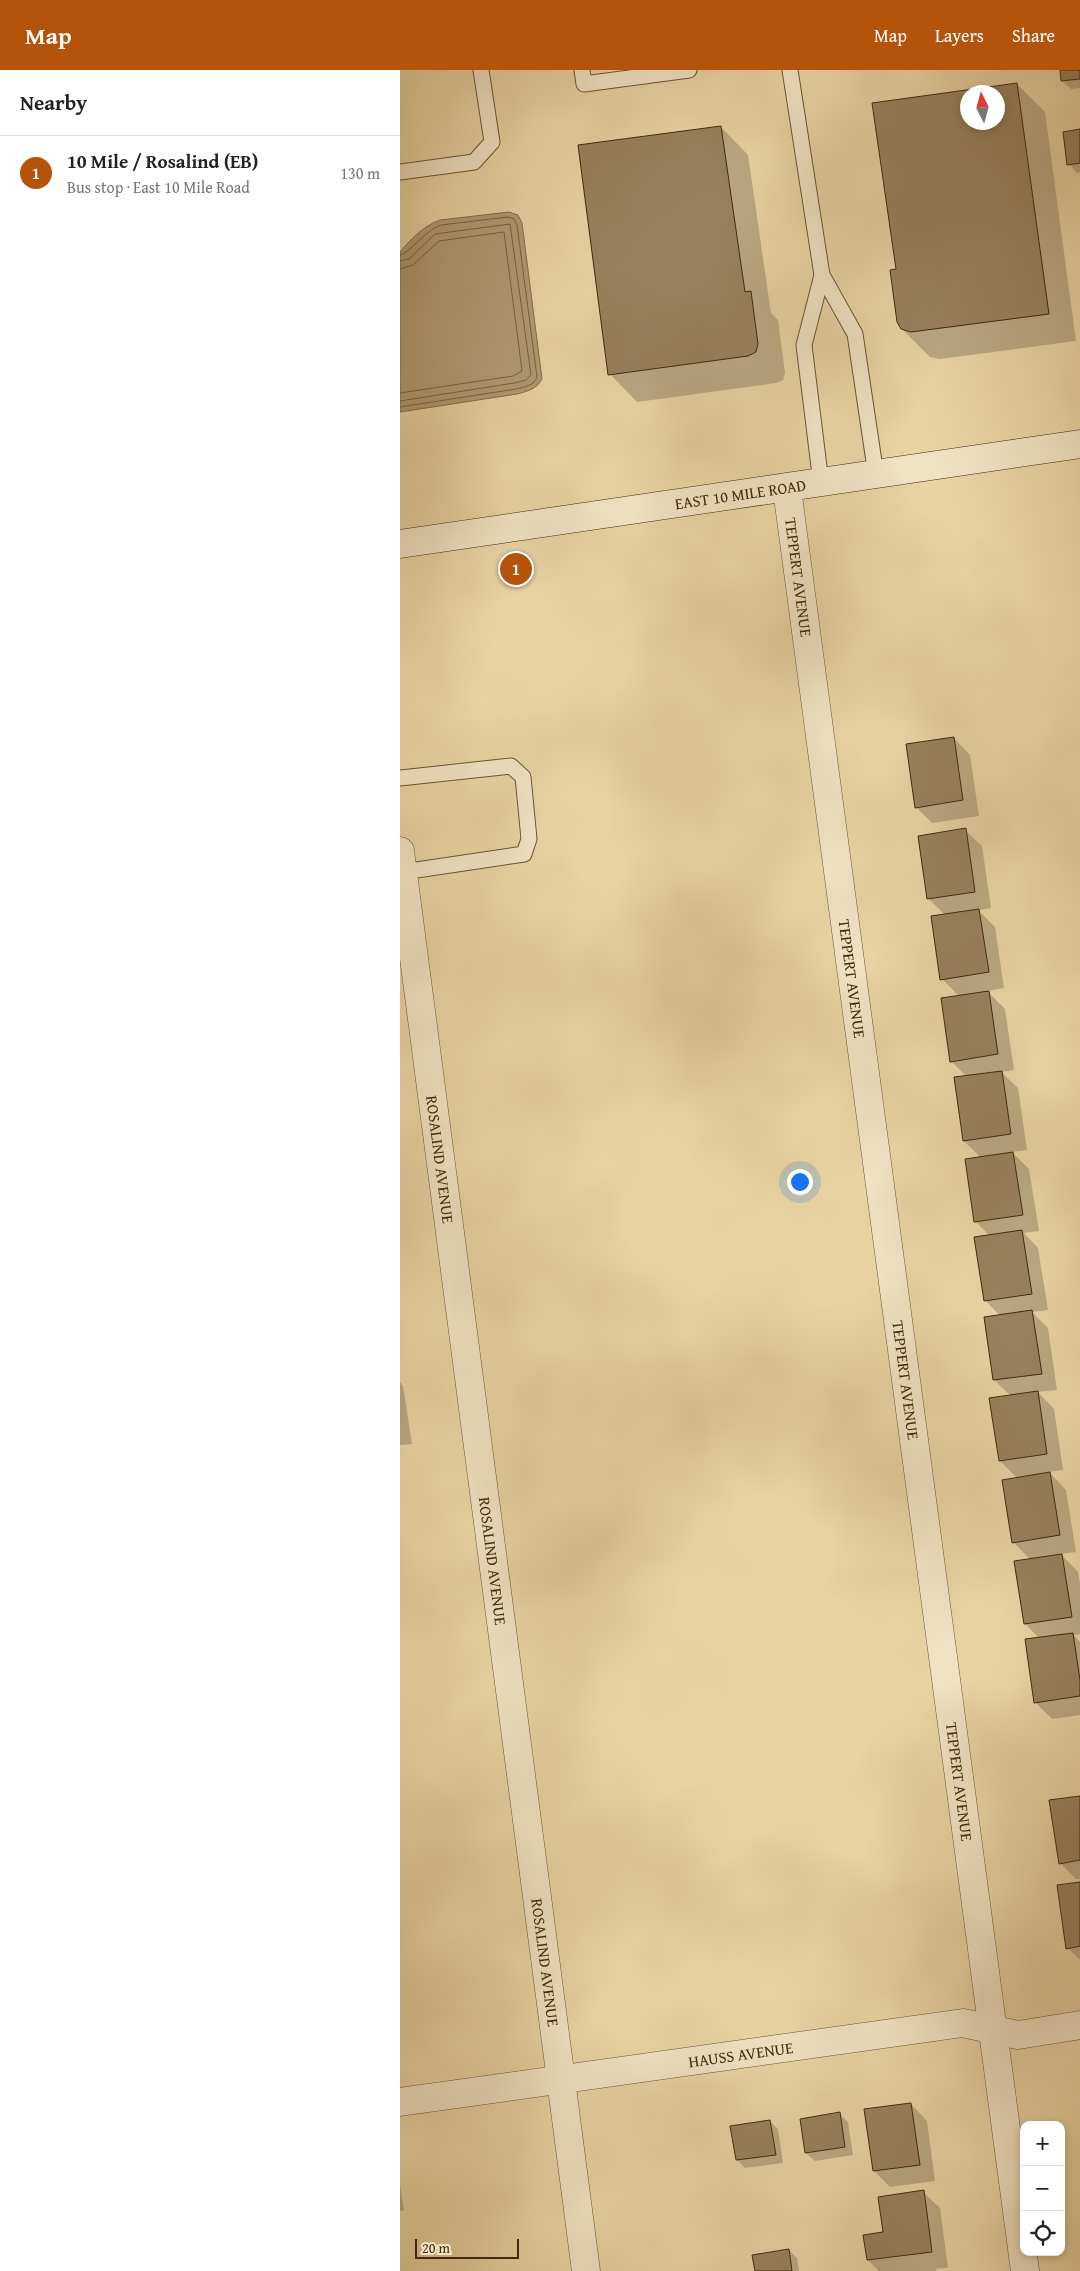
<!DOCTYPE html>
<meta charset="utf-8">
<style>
:root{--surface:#fff;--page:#f6f6f6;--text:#222;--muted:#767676;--line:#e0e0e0;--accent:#b45309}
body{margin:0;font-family:"Gentium Book Plus",serif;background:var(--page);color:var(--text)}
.controls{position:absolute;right:15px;bottom:15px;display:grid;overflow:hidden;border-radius:10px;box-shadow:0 2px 8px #0003}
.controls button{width:45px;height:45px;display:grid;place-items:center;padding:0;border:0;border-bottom:1px solid var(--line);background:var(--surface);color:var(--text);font:25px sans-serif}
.compass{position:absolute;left:560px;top:15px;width:45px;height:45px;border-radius:50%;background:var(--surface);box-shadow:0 2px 8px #0003;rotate:354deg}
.scale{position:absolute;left:15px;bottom:12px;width:104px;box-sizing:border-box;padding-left:5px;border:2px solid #40290d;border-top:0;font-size:14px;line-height:18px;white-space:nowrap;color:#40290d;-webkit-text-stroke:4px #f1e2c3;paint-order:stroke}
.you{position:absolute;left:399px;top:1111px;width:18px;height:18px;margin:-12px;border:4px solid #fff;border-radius:50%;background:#1a73e8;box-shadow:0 0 0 8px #1a73e833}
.badge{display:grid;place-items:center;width:32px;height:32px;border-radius:50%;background:var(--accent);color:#fff;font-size:16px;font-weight:700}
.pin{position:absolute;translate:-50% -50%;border:2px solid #fff;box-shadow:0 1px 5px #0006}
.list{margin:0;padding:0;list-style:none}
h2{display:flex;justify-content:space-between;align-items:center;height:65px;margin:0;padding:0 20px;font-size:21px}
h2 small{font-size:16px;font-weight:400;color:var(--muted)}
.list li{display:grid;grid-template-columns:32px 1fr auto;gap:15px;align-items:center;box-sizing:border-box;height:75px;padding:0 20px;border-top:1px solid var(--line)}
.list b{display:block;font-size:19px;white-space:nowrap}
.list p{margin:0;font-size:16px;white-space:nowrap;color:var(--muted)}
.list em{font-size:16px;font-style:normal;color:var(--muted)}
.icon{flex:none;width:28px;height:28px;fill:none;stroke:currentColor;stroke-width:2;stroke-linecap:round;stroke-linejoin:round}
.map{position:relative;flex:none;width:680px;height:2201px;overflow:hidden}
header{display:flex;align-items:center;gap:30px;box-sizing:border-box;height:70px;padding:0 25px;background:var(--accent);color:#fff}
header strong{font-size:24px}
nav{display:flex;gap:28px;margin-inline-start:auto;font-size:18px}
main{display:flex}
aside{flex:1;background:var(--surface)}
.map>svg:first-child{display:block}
</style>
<header>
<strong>Map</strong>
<nav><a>Map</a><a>Layers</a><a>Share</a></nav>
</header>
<main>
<aside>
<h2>Nearby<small></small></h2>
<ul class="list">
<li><span class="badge">1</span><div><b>10 Mile / Rosalind (EB)</b><p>Bus stop · East 10 Mile Road</p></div><em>130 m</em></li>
</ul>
</aside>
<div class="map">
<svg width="680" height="2201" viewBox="0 0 680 2201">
<rect width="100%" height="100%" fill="#e9d3a3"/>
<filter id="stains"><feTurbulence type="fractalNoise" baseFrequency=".004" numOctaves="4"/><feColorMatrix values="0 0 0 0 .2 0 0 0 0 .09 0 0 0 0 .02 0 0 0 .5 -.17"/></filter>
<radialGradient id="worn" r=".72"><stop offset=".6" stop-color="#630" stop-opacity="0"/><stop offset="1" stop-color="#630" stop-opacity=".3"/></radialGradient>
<path fill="#b09970" stroke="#836c48" d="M109,142l9,3 4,8 20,156c-5,10 -14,12 -25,15l-117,18v-160c11,-13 23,-26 40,-32z"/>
<g fill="#0003" fill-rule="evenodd">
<polygon points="661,0 680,0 680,18 671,19 662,11"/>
<path d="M617,14l28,28 31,229 -136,18 -10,-2 -28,-28 -5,-59 -23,-166zM568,22h30v30h-30z"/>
<polygon points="321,57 348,85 371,243 378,250 385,303 383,310 376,313 237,332 210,304"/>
<polygon points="680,61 680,102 677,103 669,94"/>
<polygon points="554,668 570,685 579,746 532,753 516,737"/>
<polygon points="565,760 582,776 591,838 578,840 595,857 604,918 587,921 605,939 614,1000 601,1002 618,1018 627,1080 612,1082 629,1099 639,1161 624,1163 638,1178 648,1240 632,1242 648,1258 657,1320 638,1322 654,1339 663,1400 649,1402 666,1420 676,1482 661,1484 678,1502 680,1513 680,1564 674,1565 680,1572 680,1645 652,1649 635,1632 640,1569 625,1554 631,1490 613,1472 618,1409 600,1391 611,1326 594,1310 600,1246 585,1230 590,1166 576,1152 581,1088 564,1071 567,1007 551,991 559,926 542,909 545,845 528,828"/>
<polygon points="0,1312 3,1316 12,1374 0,1375"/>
<polygon points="680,1727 680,1809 676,1809 660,1793"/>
<polygon points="680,1813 680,1890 668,1878"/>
<polygon points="511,2034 527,2051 535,2111 490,2117 474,2101"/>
<polygon points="439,2044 448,2052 453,2085 415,2091 406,2083"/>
<polygon points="370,2051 378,2059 383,2093 345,2098 337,2090"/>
<polygon points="0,2115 4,2140 0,2141"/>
<polygon points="523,2122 540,2138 548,2198 535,2199 537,2201 479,2201 468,2190 484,2164"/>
<polygon points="389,2180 397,2188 399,2201 356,2201"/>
</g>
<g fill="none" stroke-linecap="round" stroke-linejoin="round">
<g stroke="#78613e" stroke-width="1">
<path d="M0,185c9,-1 24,-24 41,-30l67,-8 6,2 3,6 20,152c-3,9 -13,10 -21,12l-116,18"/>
<polyline points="0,191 9,189 35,164 110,154 131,305 126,310 114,313 0,331"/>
<polyline points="0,199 13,195 39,171 104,162 122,301 113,306 0,323"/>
</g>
</g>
<g fill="#98815b" stroke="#40290d" fill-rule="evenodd">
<polygon points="660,0 680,0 680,9 661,11"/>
<path d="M617,13l32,231 -138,18 -10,-3 -4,-7 -7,-52 6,-1 -24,-166zM568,22h30v30h-30z"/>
<polygon points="321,56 345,222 351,221 358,274 356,282 348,286 208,305 178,75"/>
<polygon points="680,59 680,93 667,95 663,62"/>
<polygon points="554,667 563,730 515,738 506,674"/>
<polygon points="566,758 575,822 527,829 518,766"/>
<polygon points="579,839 589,902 540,910 531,846"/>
<polygon points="589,921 598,984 550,992 541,928"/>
<polygon points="602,1001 611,1064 563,1071 554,1007"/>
<polygon points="613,1082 623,1145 574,1152 565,1089"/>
<polygon points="622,1160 632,1224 584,1231 574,1167"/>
<polygon points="632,1240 642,1304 593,1310 584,1247"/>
<polygon points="638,1321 647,1384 599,1391 589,1328"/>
<polygon points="650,1402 660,1465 612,1473 602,1410"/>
<polygon points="662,1484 672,1547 624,1554 614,1491"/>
<polygon points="673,1563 680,1610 680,1626 634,1633 625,1569"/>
<polygon points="680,1726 680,1790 659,1794 649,1730"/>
<polygon points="680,1812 680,1876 666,1879 657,1815"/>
<polygon points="511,2033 520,2095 473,2101 464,2039"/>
<polygon points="440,2042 445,2077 405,2083 400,2049"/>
<polygon points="370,2050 376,2085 336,2090 330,2056"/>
<polygon points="524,2120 532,2182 467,2190 463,2165 483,2162 478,2127"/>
<polygon points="389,2179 392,2201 355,2201 352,2185"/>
</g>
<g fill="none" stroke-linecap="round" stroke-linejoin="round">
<defs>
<g id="lane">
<polyline points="182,0 184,14 289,0"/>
<polyline points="390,0 422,205 455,264 476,405"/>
<polyline points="0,102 74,92 92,72 81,0"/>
<polyline points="421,413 404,275 422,205"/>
<polyline points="0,708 111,696 123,707 129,769 124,784 3,802"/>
</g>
<g id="street">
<path id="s1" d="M387,419l238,1782"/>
<path id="s2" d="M0,781l186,1420"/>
<path id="s3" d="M0,2032l563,-79 55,12 62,-10"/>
</g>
<g id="secondary">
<path id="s4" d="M0,474l680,-100"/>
</g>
</defs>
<use href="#lane" stroke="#6a5432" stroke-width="17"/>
<use href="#street" stroke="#6a5432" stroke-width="29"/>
<use href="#secondary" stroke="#40290d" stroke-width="29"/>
<use href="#lane" stroke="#f1e2c3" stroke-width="15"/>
<use href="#street" stroke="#f1e2c3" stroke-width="28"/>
<use href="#secondary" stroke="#f1e2c3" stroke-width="28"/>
</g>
<g text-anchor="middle" stroke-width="4.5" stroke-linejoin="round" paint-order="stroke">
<g font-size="16" fill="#40290d" stroke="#f1e2c3">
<text dy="6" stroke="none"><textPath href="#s4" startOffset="344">EAST 10 MILE ROAD</textPath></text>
<text dy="6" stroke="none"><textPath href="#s1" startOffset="89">TEPPERT AVENUE</textPath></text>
<text dy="6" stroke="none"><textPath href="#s1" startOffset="494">TEPPERT AVENUE</textPath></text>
<text dy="6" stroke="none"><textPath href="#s2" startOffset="311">ROSALIND AVENUE</textPath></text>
<text dy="6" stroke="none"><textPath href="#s1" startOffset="899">TEPPERT AVENUE</textPath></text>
<text dy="6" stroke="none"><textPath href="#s2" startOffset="716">ROSALIND AVENUE</textPath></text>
<text dy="6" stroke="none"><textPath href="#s1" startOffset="1304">TEPPERT AVENUE</textPath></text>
<text dy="6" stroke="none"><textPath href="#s2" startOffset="1121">ROSALIND AVENUE</textPath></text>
<text dy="6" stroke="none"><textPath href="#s3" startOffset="344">HAUSS AVENUE</textPath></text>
</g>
</g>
<rect width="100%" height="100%" filter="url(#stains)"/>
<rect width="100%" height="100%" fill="url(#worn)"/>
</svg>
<div class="controls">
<button>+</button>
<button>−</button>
<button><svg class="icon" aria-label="locate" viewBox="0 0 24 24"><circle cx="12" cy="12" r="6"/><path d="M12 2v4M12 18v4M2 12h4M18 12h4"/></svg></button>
</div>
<svg class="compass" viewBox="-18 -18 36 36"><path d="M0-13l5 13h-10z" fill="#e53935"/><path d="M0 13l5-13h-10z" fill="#767676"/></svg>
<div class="scale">20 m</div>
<div class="you"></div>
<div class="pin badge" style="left:116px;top:499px">1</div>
</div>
</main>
